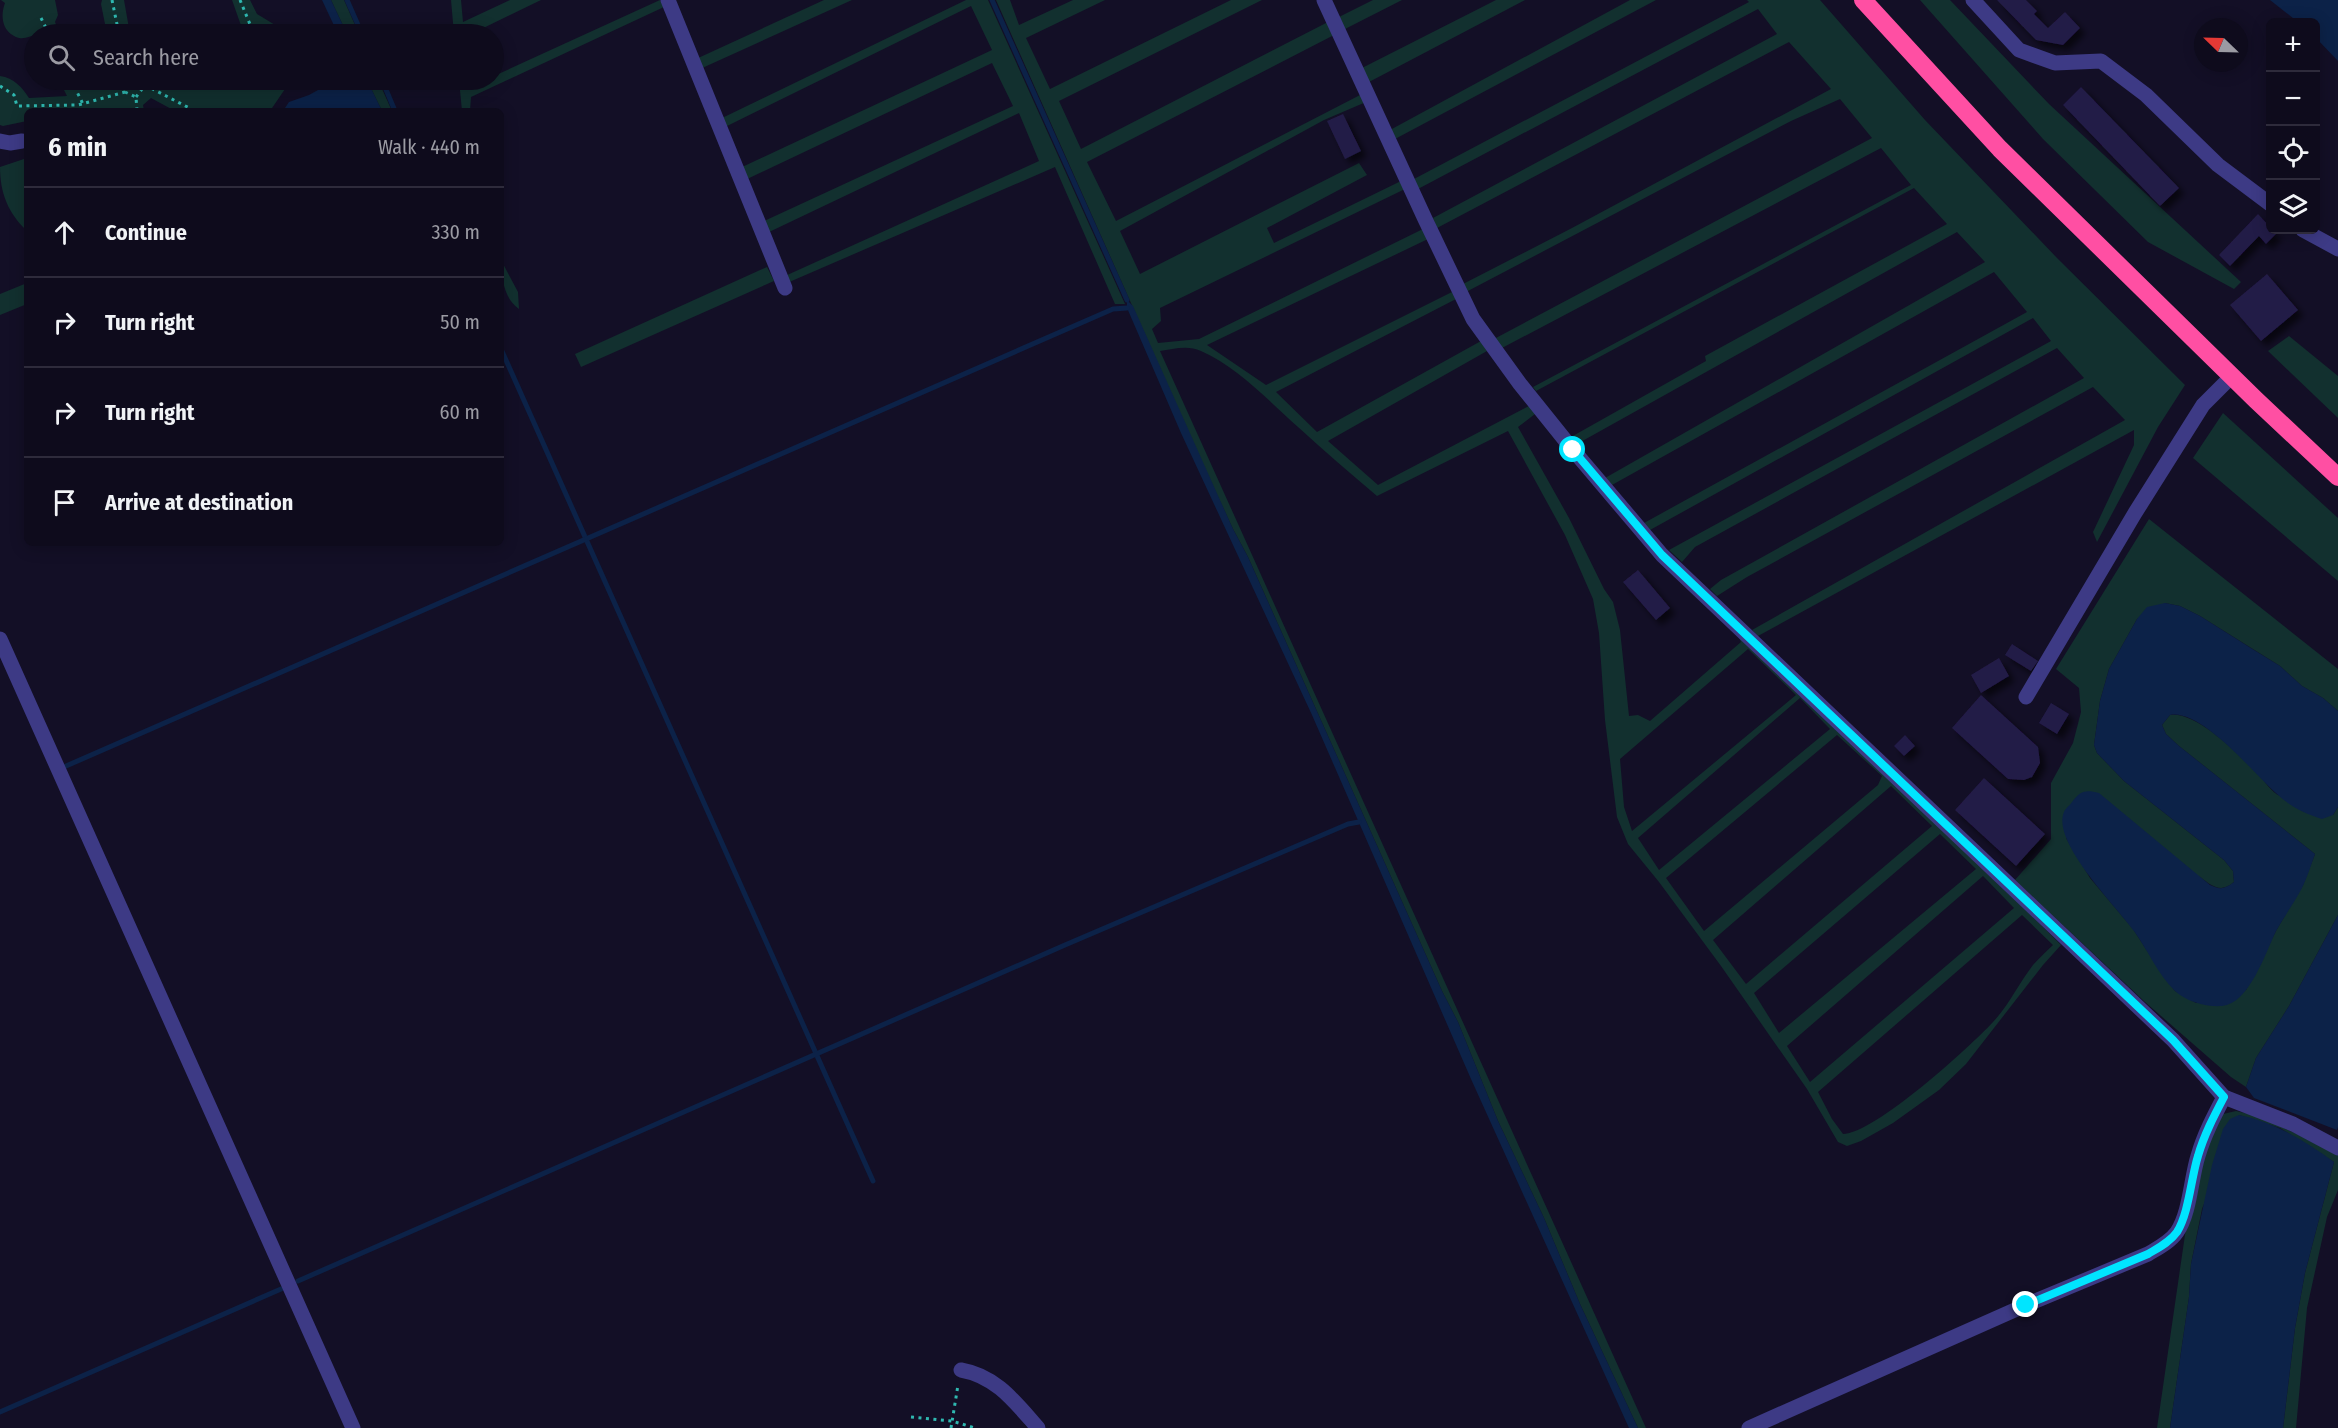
<!DOCTYPE html>
<meta charset="utf-8">
<style>
:root{--surface:#0e0b1c;--page:#1c1929;--text:#f1f3f6;--muted:#9b9ba3;--line:#2e2b3b}
body{margin:0;font-family:"Fira Sans Condensed",sans-serif;background:var(--page);color:var(--text)}
.controls{position:absolute;right:18px;top:18px;display:grid;overflow:hidden;border-radius:9px;box-shadow:0 3px 15px #0003}
.controls button{width:54px;height:54px;display:grid;place-items:center;padding:0;border:0;border-bottom:2px solid var(--line);background:var(--surface);color:var(--text);font:30px sans-serif}
.compass{position:absolute;left:2194px;top:18px;width:54px;height:54px;border-radius:50%;background:var(--surface);box-shadow:0 3px 15px #0003;rotate:293deg}
.stop{position:absolute;width:18px;height:18px;margin:-14px;border:4px solid #00e5ff;border-radius:50%;background:#fff}
.stop.end{background:#00e5ff;border-color:#fff;box-shadow:0 2px 6px #0008}
.list{margin:0;padding:0;list-style:none}
h2{display:flex;justify-content:space-between;align-items:center;height:78px;margin:0;padding:0 24px;font-size:26px}
h2 small{font-size:20px;font-weight:400;color:var(--muted)}
.list li{display:grid;grid-template-columns:39px 1fr auto;gap:18px;align-items:center;box-sizing:border-box;height:90px;padding:0 24px;border-top:2px solid var(--line)}
.list b{display:block;font-size:22px;white-space:nowrap}
.list em{font-size:20px;font-style:normal;color:var(--muted)}
.icon{flex:none;width:33px;height:33px;fill:none;stroke:currentColor;stroke-width:2;stroke-linecap:round;stroke-linejoin:round}
.map{position:relative;flex:none;width:2338px;height:1428px;overflow:hidden}
.search{position:absolute;background:var(--surface);box-shadow:0 3px 15px #0003;left:24px;top:24px;width:480px;height:66px;display:flex;align-items:center;gap:15px;box-sizing:border-box;padding:0 21px;border-radius:33px;color:var(--muted);font-size:22px}
.panel{position:absolute;background:var(--surface);box-shadow:0 3px 15px #0003;left:24px;top:108px;width:480px;height:438px;border-radius:9px}
.map>svg:first-child{display:block}
</style>
<div class="map">
<svg width="2338" height="1428" viewBox="0 0 2338 1428">
<defs>
<filter id="shadow"><feDropShadow dx="5.5" dy="5.5" stdDeviation="3" flood-color="#0009"/></filter>
</defs>
<rect width="100%" height="100%" fill="#130f26"/>
<g fill="#12302f" fill-rule="evenodd">
<path d="M1,0h54l3,15 -3,7 5,12c-7,1 -17,-1 -24,0 -5,2 -10,5 -17,4 -17,-5 -19,-22 -14,-35z"/>
<polygon points="102,0 124,0 130,34 107,34 101,4"/>
<polygon points="214,0 250,0 257,14 290,34 244,34 232,0"/>
<polygon points="331,0 344,0 359,34 347,34"/>
<polygon points="451,0 461,0 463,22 510,0 541,0 471,34 454,34"/>
<polygon points="660,0 664,7 471,97 470,111 462,111 459,80 469,80 470,87 486,80 494,80 494,76"/>
<polygon points="824,0 852,0 700,69 696,59"/>
<polygon points="966,0 988,0 1125,304 1115,304 1055,167 787,283 785,276 1039,161 1019,113 767,233 762,222 1013,106 992,63 745,180 740,168 992,50 971,6 723,128 720,119"/>
<path d="M996,0h14l9,25 54,-25h32l-79,38 24,51 181,-89h31l-203,101 22,48 247,-127 6,13 -247,127 29,59 246,-127 4,8 -42,18 -204,111 20,43 219,-111 8,12 -100,53 7,15 127,-62 4,8 -245,119 1,13 -9,8 6,14 41,-4 224,-110 5,10 -221,106 59,40 186,-93 4,7 -180,93 41,40 164,-91 6,10 -159,90 50,44 151,-79 6,8 -17,13 51,91 35,71 9,13 7,28 9,86 9,-1 12,6 91,-79 -6,-13 278,268 48,48 -18,20 -77,99 -27,26 -46,33 -32,18 -14,5 -9,-4 -31,-53 -86,-123 -62,-84 -31,-38 -11,-27 -12,-97 -6,-87 -6,-34 -28,-64 -57,-104 -131,65c-26,-22 -53,-45 -79,-69 -29,-26 -62,-61 -97,-76 -13,-6 -28,-2 -41,0l486,1077h-8l-58,-124 -36,-86 -46,-97 -40,-99 -16,-31 -194,-434 -15,-28 -33,-71zM1748,649l48,46 -164,136 -8,-24 -4,-48zM1800,698l30,31 -171,141 -21,-32zM1837,735l45,41 -4,9 -174,146 -38,-53zM1891,786l41,40 -186,158 -33,-44zM1940,834l36,35 -197,164 -25,-40zM1983,876l31,32 -204,174 -23,-36zM2022,915l31,30c-7,7 -14,13 -20,20 -14,18 -24,40 -40,57 -23,25 -119,112 -150,112l-11,-15 -14,-27z"/>
<polygon points="1373,0 1402,0 1345,29 1339,17"/>
<polygon points="1496,0 1525,0 1369,82 1362,68"/>
<polygon points="1630,0 1656,0 1395,139 1390,130"/>
<polygon points="1747,0 1820,0 1925,120 2057,258 2185,385 2158,427 2097,542 2093,532 2134,445 2134,430 1758,636 1752,630 2125,420 2093,387 1747,577 1717,596 1710,589 1721,580 2084,378 2057,348 1695,547 1682,562 1669,550 2051,341 2033,318 1650,530 1644,523 2027,312 1994,272 1612,485 1605,478 1985,262 1957,232 1577,444 1571,437 1706,361 1705,356 1947,224 1914,188 1536,391 1533,387 1911,185 1881,148 1502,348 1494,339 1872,138 1840,99 1791,121 1466,292 1463,284 1572,228 1831,89 1789,42 1437,228 1433,218 1777,34 1758,9 1418,189 1414,179 1749,2"/>
<polygon points="1920,0 1950,0 2049,104 2241,282 2234,289 2148,242 2043,139"/>
<path d="M0,76c14,2 22,11 29,22l38,-2 -8,-16h21l9,8 15,-4 5,-4h190l-14,9 -15,22h-95l-24,-13 -8,7 1,6h-117v10l-24,5 -3,-1z"/>
<polygon points="367,80 378,80 392,111 382,111"/>
<path d="M27,158v73c-19,-18 -27,-38 -27,-64z"/>
<path d="M501,260l17,32 1,17c-15,-10 -18,-32 -18,-49z"/>
<polygon points="767,267 774,281 581,367 575,354"/>
<polygon points="27,283 27,304 0,315 0,294"/>
<polygon points="2289,336 2338,376 2338,418 2268,351"/>
<polygon points="2223,413 2338,518 2338,581 2193,458"/>
<path d="M2149,519l189,150v42l-15,-13 -21,-12 -22,-20 -80,-50 -20,-10 -15,-3 -28,16 -28,50 -9,32 -6,44 3,8 27,28 100,79 9,11 1,11c-13,11 -21,5 -34,-5l-134,-39 24,40 43,51 29,45 13,17 21,12 50,-13 31,-61 26,-44 12,-31 -136,-108 -13,-12 -4,-9 8,-10c27,-4 69,40 87,58 7,7 14,19 23,23 16,8 35,13 53,19l5,-8v108l-49,91 -33,52 -10,29 -15,-10 -86,-75 -130,-122 36,-41v-56l22,-40 8,-31 -2,-24 -23,-19z"/>
<polygon points="2236,1111 2258,1116 2338,1153 2338,1190 2327,1217 2307,1308 2296,1428 2283,1428 2295,1328 2305,1273 2334,1162 2280,1128 2239,1115 2202,1209 2191,1264 2189,1297 2170,1428 2157,1428 2187,1221 2204,1150 2223,1114"/>
</g>
<g fill="#0c2248">
<polygon points="322,0 331,0 347,34 338,34"/>
<polygon points="2270,0 2338,0 2338,61 2316,38 2316,22 2298,22"/>
<polygon points="336,80 367,80 382,111 283,111 289,102 309,95"/>
<polygon points="1127,300 1133,306 1233,529 1248,557 1442,991 1458,1022 1498,1121 1544,1218 1580,1304 1638,1428 1629,1428 1471,1079 1312,715 1181,433 1137,331 1127,308"/>
<path d="M2165,603l15,3 20,10 54,34 26,16 22,20 21,12 15,13v96l-5,8 -11,4c-16,-5 -33,-13 -45,-25 -23,-20 -75,-85 -107,-79l-8,10 4,9 13,12 136,108c-4,11 -8,24 -13,34 -8,15 -18,29 -26,43 -10,21 -27,73 -54,75 -16,1 -35,-4 -47,-15 -17,-16 -27,-41 -41,-60 -16,-23 -83,-89 -70,-119 1,-3 6,-7 8,-10 9,-12 14,-12 27,-9l111,92c10,5 15,4 24,-3l-1,-11 -9,-11 -100,-79 -27,-28 -3,-8 6,-44 9,-32 28,-50 10,-12z"/>
<polygon points="2338,915 2338,1127 2337,1130 2254,1098 2246,1087 2256,1058 2289,1006"/>
<path d="M2239,1115c35,7 67,26 95,47l-29,111 -10,55 -12,100h-113l19,-131 2,-33 21,-99 11,-36 7,-10z"/>
</g>
<g fill="none" stroke-linecap="round" stroke-linejoin="round">
<g stroke="#0c2248" stroke-width="5">
<polyline points="347,0 362,34"/>
<polyline points="992,0 1127,300"/>
<polyline points="382,80 395,111"/>
<polyline points="501,349 873,1181"/>
<polyline points="66,766 1113,309 1127,308"/>
<polyline points="298,1281 1065,945 1348,824 1359,822"/>
<polyline points="0,1412 281,1289"/>
</g>
</g>
<g fill="#241b47" filter="url(#shadow)">
<polygon points="1997,0 2026,0 2037,11 2034,14 2048,28 2065,12 2080,28 2063,45 2036,40"/>
<polygon points="2081,87 2179,188 2160,206 2063,105"/>
<polygon points="1343,114 1361,151 1345,159 1327,121"/>
<polygon points="2258,214 2270,227 2270,230 2277,233 2266,244 2259,236 2230,266 2219,255"/>
<polygon points="2267,274 2298,310 2261,341 2230,305"/>
<polygon points="1638,570 1670,608 1656,620 1623,582"/>
<polygon points="2012,644 2038,661 2031,671 2005,655"/>
<polygon points="1999,658 2009,676 1981,693 1971,675"/>
<polygon points="1981,695 2038,747 2040,763 2032,777 2024,780 2008,779 1952,728"/>
<polygon points="2051,703 2069,714 2057,734 2039,723"/>
<polygon points="1905,735 1915,746 1904,756 1894,746"/>
<polygon points="1984,778 2045,834 2016,866 1955,810"/>
</g>
<g fill="none" stroke-linecap="round" stroke-linejoin="round">
<g stroke="#2fb8b0" stroke-width="3" stroke-dasharray="3 4.5" stroke-linecap="butt">
<polyline points="112,0 119,34"/>
<polyline points="240,0 254,34"/>
<polyline points="41,18 49,34"/>
<polyline points="71,80 83,104"/>
<polyline points="142,80 145,85 162,80"/>
<polyline points="0,86 14,95 17,106 78,105 125,92 124,85 128,80"/>
<polyline points="125,92 136,97 137,111"/>
<polyline points="136,97 145,85 195,111"/>
<polyline points="911,1417 952,1421 975,1428"/>
<polyline points="951,1428 958,1385"/>
</g>
<g stroke="#3d3a85" stroke-width="15">
<polyline points="668,0 785,288"/>
<polyline points="1324,0 1425,219 1473,319 1520,384 1573,450 1662,555 2173,1040 2224,1097 2293,1124 2338,1148"/>
<polyline points="1973,0 2019,50 2055,63 2101,61 2146,95 2218,165 2270,204"/>
<polyline points="0,141 10,143 22,141"/>
<polyline points="2303,230 2338,249"/>
<polyline points="0,639 353,1428"/>
<polyline points="2026,697 2135,513 2203,405 2232,376"/>
<path d="M961,1370c35,6 54,32 77,58"/>
<path d="M1749,1428l277,-123 122,-51c10,-6 22,-12 29,-22 13,-19 14,-54 21,-76 6,-21 16,-40 26,-59"/>
</g>
<polyline stroke="#ff4fa3" stroke-width="18" points="1863,0 2000,149 2256,400 2338,477"/>
</g>
<g fill="none" stroke-linecap="round" stroke-linejoin="round">
<path stroke="#00e5ff" stroke-width="8" d="M1573,450l89,105 511,485 51,57c-10,19 -20,38 -26,59 -7,22 -9,57 -21,76 -7,10 -19,16 -29,22l-122,51"/>
</g>
</svg>
<div class="controls">
<button>+</button>
<button>−</button>
<button><svg class="icon" aria-label="locate" viewBox="0 0 24 24"><circle cx="12" cy="12" r="6"/><path d="M12 2v4M12 18v4M2 12h4M18 12h4"/></svg></button>
<button><svg class="icon" aria-label="layers" viewBox="0 0 24 24"><path d="M12 4l9 5-9 5-9-5zM3 14l9 5 9-5"/></svg></button>
</div>
<svg class="compass" viewBox="-18 -18 36 36"><path d="M0-13l5 13h-10z" fill="#e53935"/><path d="M0 13l5-13h-10z" fill="#9b9ba3"/></svg>
<div class="stop" style="left:1573px;top:450px"></div>
<div class="stop end" style="left:2026px;top:1305px"></div>
<div class="search"><svg class="icon" aria-label="search" viewBox="0 0 24 24"><circle cx="10" cy="10" r="6"/><path d="M15 15l6 6"/></svg>Search here</div>
<section class="panel">
<h2>6 min<small>Walk · 440 m</small></h2>
<ul class="list">
<li><svg class="icon" aria-label="ahead" viewBox="0 0 24 24"><path d="M12 20V5M6 11l6-6 6 6"/></svg><div><b>Continue</b></div><em>330 m</em></li>
<li><svg class="icon" aria-label="right" viewBox="0 0 24 24"><path d="M7 20v-9h11M14 6l5 5-5 5"/></svg><div><b>Turn right</b></div><em>50 m</em></li>
<li><svg class="icon" aria-label="right" viewBox="0 0 24 24"><path d="M7 20v-9h11M14 6l5 5-5 5"/></svg><div><b>Turn right</b></div><em>60 m</em></li>
<li><svg class="icon" aria-label="arrive" viewBox="0 0 24 24"><path d="M6 21V4h12l-3 4 3 4H6"/></svg><div><b>Arrive at destination</b></div></li>
</ul>
</section>
</div>
